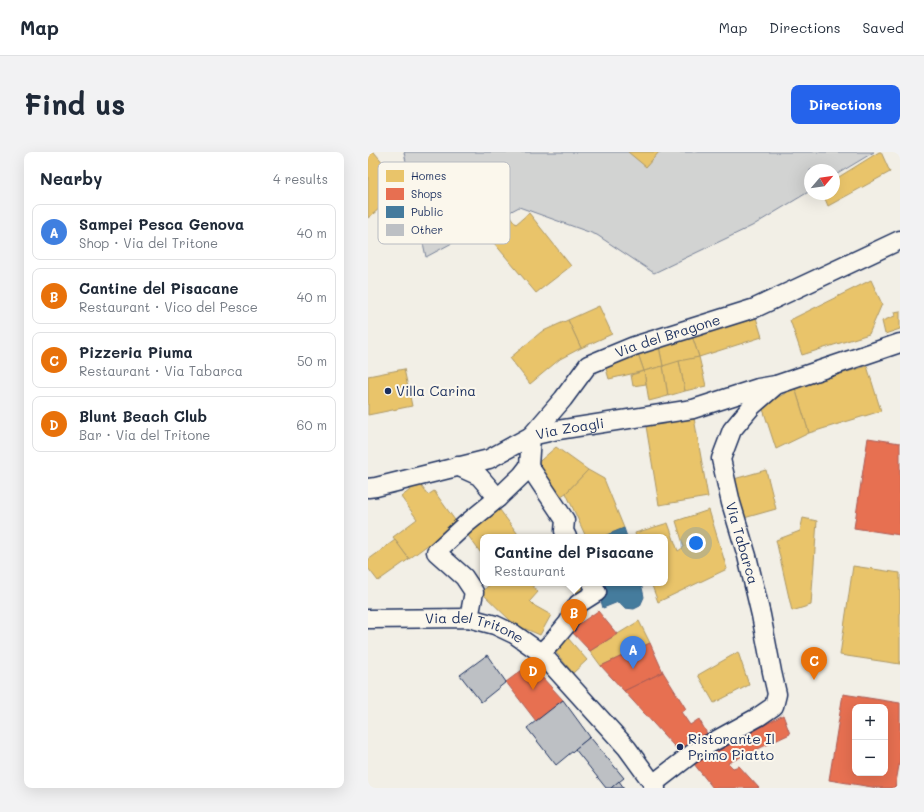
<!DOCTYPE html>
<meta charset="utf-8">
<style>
:root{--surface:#fff;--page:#f2f2f3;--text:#1f2937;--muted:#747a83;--line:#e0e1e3;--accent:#2563eb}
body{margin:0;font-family:Mali,sans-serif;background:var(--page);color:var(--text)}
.controls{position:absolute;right:12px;bottom:12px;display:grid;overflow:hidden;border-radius:8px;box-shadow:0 4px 16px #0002}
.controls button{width:36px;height:36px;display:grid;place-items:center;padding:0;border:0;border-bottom:1px solid var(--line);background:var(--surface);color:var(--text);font:20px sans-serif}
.compass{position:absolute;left:436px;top:12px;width:36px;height:36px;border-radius:50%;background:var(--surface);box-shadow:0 4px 16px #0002;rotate:61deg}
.you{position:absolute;left:328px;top:391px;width:14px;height:14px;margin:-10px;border:3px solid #fff;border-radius:50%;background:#1a73e8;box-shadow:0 0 0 6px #1a73e833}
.badge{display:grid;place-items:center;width:26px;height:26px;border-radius:50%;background:var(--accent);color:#fff;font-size:13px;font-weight:700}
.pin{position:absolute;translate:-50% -33px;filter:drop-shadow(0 1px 2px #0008)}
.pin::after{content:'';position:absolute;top:21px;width:14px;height:12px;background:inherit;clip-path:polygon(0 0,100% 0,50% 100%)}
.popup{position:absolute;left:112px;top:382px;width:188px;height:52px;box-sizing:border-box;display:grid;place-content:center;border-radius:8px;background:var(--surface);filter:drop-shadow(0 1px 3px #0005);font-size:13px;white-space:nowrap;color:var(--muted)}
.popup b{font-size:15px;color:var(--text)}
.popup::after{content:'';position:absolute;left:50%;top:100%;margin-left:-8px;border:8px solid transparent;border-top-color:var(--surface)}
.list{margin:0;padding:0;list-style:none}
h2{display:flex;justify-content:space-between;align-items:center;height:52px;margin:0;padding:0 16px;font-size:17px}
h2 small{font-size:13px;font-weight:400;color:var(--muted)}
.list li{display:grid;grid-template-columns:26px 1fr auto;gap:12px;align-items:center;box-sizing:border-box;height:56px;margin:0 8px 8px;padding:0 8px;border:1px solid var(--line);border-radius:8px}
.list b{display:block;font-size:15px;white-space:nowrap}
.list p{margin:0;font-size:13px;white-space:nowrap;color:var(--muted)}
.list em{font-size:13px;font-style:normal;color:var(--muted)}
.map{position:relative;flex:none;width:532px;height:636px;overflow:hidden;border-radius:8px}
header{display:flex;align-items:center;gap:24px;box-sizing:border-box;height:56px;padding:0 20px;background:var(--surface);border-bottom:1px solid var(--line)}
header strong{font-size:19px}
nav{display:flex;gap:22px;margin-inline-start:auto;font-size:14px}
.intro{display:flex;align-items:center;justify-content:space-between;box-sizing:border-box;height:96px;padding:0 24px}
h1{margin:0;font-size:28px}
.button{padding:10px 18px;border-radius:8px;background:var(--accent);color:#fff;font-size:14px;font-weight:700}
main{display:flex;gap:24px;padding:0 24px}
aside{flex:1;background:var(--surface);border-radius:8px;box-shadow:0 4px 16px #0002}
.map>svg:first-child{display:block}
</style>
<header>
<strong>Map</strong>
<nav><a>Map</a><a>Directions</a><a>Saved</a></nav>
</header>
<div class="intro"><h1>Find us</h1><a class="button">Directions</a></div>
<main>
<aside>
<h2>Nearby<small>4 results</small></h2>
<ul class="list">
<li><span class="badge" style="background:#3f7fe0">A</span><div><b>Sampei Pesca Genova</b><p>Shop · Via del Tritone</p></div><em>40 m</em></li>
<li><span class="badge" style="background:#e8710a">B</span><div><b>Cantine del Pisacane</b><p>Restaurant · Vico del Pesce</p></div><em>40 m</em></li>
<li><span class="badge" style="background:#e8710a">C</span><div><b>Pizzeria Piuma</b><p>Restaurant · Via Tabarca</p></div><em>50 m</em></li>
<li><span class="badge" style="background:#e8710a">D</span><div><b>Blunt Beach Club</b><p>Bar · Via del Tritone</p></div><em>60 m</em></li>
</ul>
</aside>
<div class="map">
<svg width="532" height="636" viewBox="0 0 532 636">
<rect width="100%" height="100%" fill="#f2efe6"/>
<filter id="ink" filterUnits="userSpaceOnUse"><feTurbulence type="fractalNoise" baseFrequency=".025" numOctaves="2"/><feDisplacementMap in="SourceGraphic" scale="8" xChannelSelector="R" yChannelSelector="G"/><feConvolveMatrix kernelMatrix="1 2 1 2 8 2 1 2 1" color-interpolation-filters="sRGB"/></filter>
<g filter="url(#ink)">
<polygon fill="#d2d3d2" stroke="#768198" points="36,0 506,0 466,24 466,18 442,18 442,39 384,74 286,121 229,83 151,55 58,105"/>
<g fill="#e9c46a" stroke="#ab9766">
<polygon points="0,0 6,0 22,19 13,26 27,44 0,66"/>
<polygon points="260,0 291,0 278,15"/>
<polygon points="511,0 513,0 522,20 460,54 455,42 466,42 466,28"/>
<polygon points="138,59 148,72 161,61 203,114 168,141 116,79"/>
<polygon points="503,128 514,152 501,182 434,203 422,168"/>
<polygon points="231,154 244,182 213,196 200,168"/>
<polygon points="386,159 394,185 331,205 323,181"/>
<polygon points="532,159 532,177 517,182 514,169 527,164 526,160"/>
<polygon points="200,168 213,196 192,207 162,232 142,206 173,180"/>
<polygon points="323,181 331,205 295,214 290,190"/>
<polygon points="290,190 295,214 276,219 268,196"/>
<polygon points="268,196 276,219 241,227 236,210"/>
<polygon points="331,205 338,234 317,239 311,209"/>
<polygon points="311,209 317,239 300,244 295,214"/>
<polygon points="295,214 300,244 281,249 276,219"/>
<polygon points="499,214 513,259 441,281 427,236"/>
<polygon points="36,217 44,254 0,263 0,224"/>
<polygon points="276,219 278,232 265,234 263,223"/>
<polygon points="427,236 441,281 408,297 394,254"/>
<polygon points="326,266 340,345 291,353 278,274"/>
<polygon points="188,295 220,318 198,341 193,344 166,314"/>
<polygon points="220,318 236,327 256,376 234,385 218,385 198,341"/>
<polygon points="398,318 408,357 376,366 366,327"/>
<polygon points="51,331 60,343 66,339 89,371 41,407 25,385 49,367 33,345"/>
<polygon points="129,354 152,385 115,385 115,404 96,378"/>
<polygon points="341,358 359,417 290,450 283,431 297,431 297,385 268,385 267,381 300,371 310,399 316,395 308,369"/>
<polygon points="435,366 449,369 443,453 424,459 408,388 432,379"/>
<polygon points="27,388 41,407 10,429 0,416 0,408"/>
<polygon points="485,414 532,421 532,512 472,503"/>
<polygon points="124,431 162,431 170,440 162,449 167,454 183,463 172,483 146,472 113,440"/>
<polygon points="202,431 222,431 225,436 211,445"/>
<polygon points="271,469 282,491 233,514 222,499"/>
<polygon points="199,485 219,508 205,521 185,497"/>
<polygon points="370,500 381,533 346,551 330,523"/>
</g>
<g fill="#e76f51" stroke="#aa5c55" fill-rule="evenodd">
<polygon points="500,286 532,291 532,383 486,376"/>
<polygon points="230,459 249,482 222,499 202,478"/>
<polygon points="282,491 295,520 256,539 233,514"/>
<polygon points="162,512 195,548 168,569 138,530"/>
<polygon points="295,520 318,557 313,560 322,573 331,567 342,587 315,604 256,539"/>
<path d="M475,542l57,9v57l-5,28h-17l-49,-8zM487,555h30v66h-30z"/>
<polygon points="415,563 422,582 360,611 365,616 371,614 391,636 345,636 326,612"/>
</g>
<g fill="#457b9d" stroke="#38648a">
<polygon points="256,376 259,385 234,385"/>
<polygon points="228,431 273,431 276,445 272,454 266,457 257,456 250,450 235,456"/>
</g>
<g fill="#bdc0c4" stroke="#1b2f5e">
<polygon points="119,503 138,530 113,550 92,523"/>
<polygon points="195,548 222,585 188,613 159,576"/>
<polygon points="222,585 256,626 243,636 238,636 207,597"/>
<polygon points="251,629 256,636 243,636"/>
</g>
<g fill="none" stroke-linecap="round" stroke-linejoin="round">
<defs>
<g id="street">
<polyline points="89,314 111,324 130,346"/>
<polyline points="161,314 197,368 196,379 199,385"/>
<path id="s1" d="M0,336l8,-1 113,-28 42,-23 27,-6 135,-21 65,-21 18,-3"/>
<path id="s2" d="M101,466l5,-26 -10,-15 -28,-25 30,-28 32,-26 24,-23 7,-9 2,-30 32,-37 25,-34 46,-19 121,-38 145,-68"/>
<path id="s3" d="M0,467l101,-1 26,7 19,9 27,19 86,95 29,40"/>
<polyline points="173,501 185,489 200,471 210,452 229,440 224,431"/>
<polyline points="285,632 325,601 390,565 406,554 409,542 404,520 393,463 379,404 363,351 353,307 364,278 384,254 408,233 532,191"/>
</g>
</defs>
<use href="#street" stroke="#1b2f5e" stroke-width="21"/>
<use href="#street" stroke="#fbf7ec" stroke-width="18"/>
</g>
</g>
<g fill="#1b2f5e" stroke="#fbf7ec" stroke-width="1.5">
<circle cx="20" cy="239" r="4"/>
<circle cx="312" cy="595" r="4"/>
</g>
<g text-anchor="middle" stroke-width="4" stroke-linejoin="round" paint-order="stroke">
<g font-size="14" fill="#1b2f5e" stroke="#fbf7ec">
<text dy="5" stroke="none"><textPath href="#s2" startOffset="415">Via del Bragone</textPath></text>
<text dy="5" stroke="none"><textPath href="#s1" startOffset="212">Via Zoagli</textPath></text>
<text transform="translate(374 391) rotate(74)" y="5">Via Tabarca</text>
<text dy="5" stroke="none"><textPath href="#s3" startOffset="108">Via del Tritone</textPath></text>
</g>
<g font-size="14" fill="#1b2f5e" stroke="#fbf7ec" text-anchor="start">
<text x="28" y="244">Villa Carina</text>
<text x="320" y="592">Ristorante Il<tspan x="320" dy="16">Primo Piatto</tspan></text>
</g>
</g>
<rect x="10" y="10" width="132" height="82" rx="6" fill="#fbf7ec" stroke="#b8bbc1" stroke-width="1"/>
<rect x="18" y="18" width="18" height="12" fill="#e9c46a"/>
<rect x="18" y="36" width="18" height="12" fill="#e76f51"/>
<rect x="18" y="54" width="18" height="12" fill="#457b9d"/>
<rect x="18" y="72" width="18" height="12" fill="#bdc0c4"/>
<g font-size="11" fill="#1b2f5e">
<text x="43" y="28">Homes</text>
<text x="43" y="46">Shops</text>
<text x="43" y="64">Public</text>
<text x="43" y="82">Other</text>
</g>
</svg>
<div class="controls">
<button>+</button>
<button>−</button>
</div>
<svg class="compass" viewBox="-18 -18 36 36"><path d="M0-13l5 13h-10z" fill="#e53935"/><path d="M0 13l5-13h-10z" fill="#747a83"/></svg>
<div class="you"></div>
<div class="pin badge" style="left:265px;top:517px;background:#3f7fe0">A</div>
<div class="pin badge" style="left:206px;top:480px;background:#e8710a">B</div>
<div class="popup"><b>Cantine del Pisacane</b>Restaurant</div>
<div class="pin badge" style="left:446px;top:528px;background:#e8710a">C</div>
<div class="pin badge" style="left:165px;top:538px;background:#e8710a">D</div>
</div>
</main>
